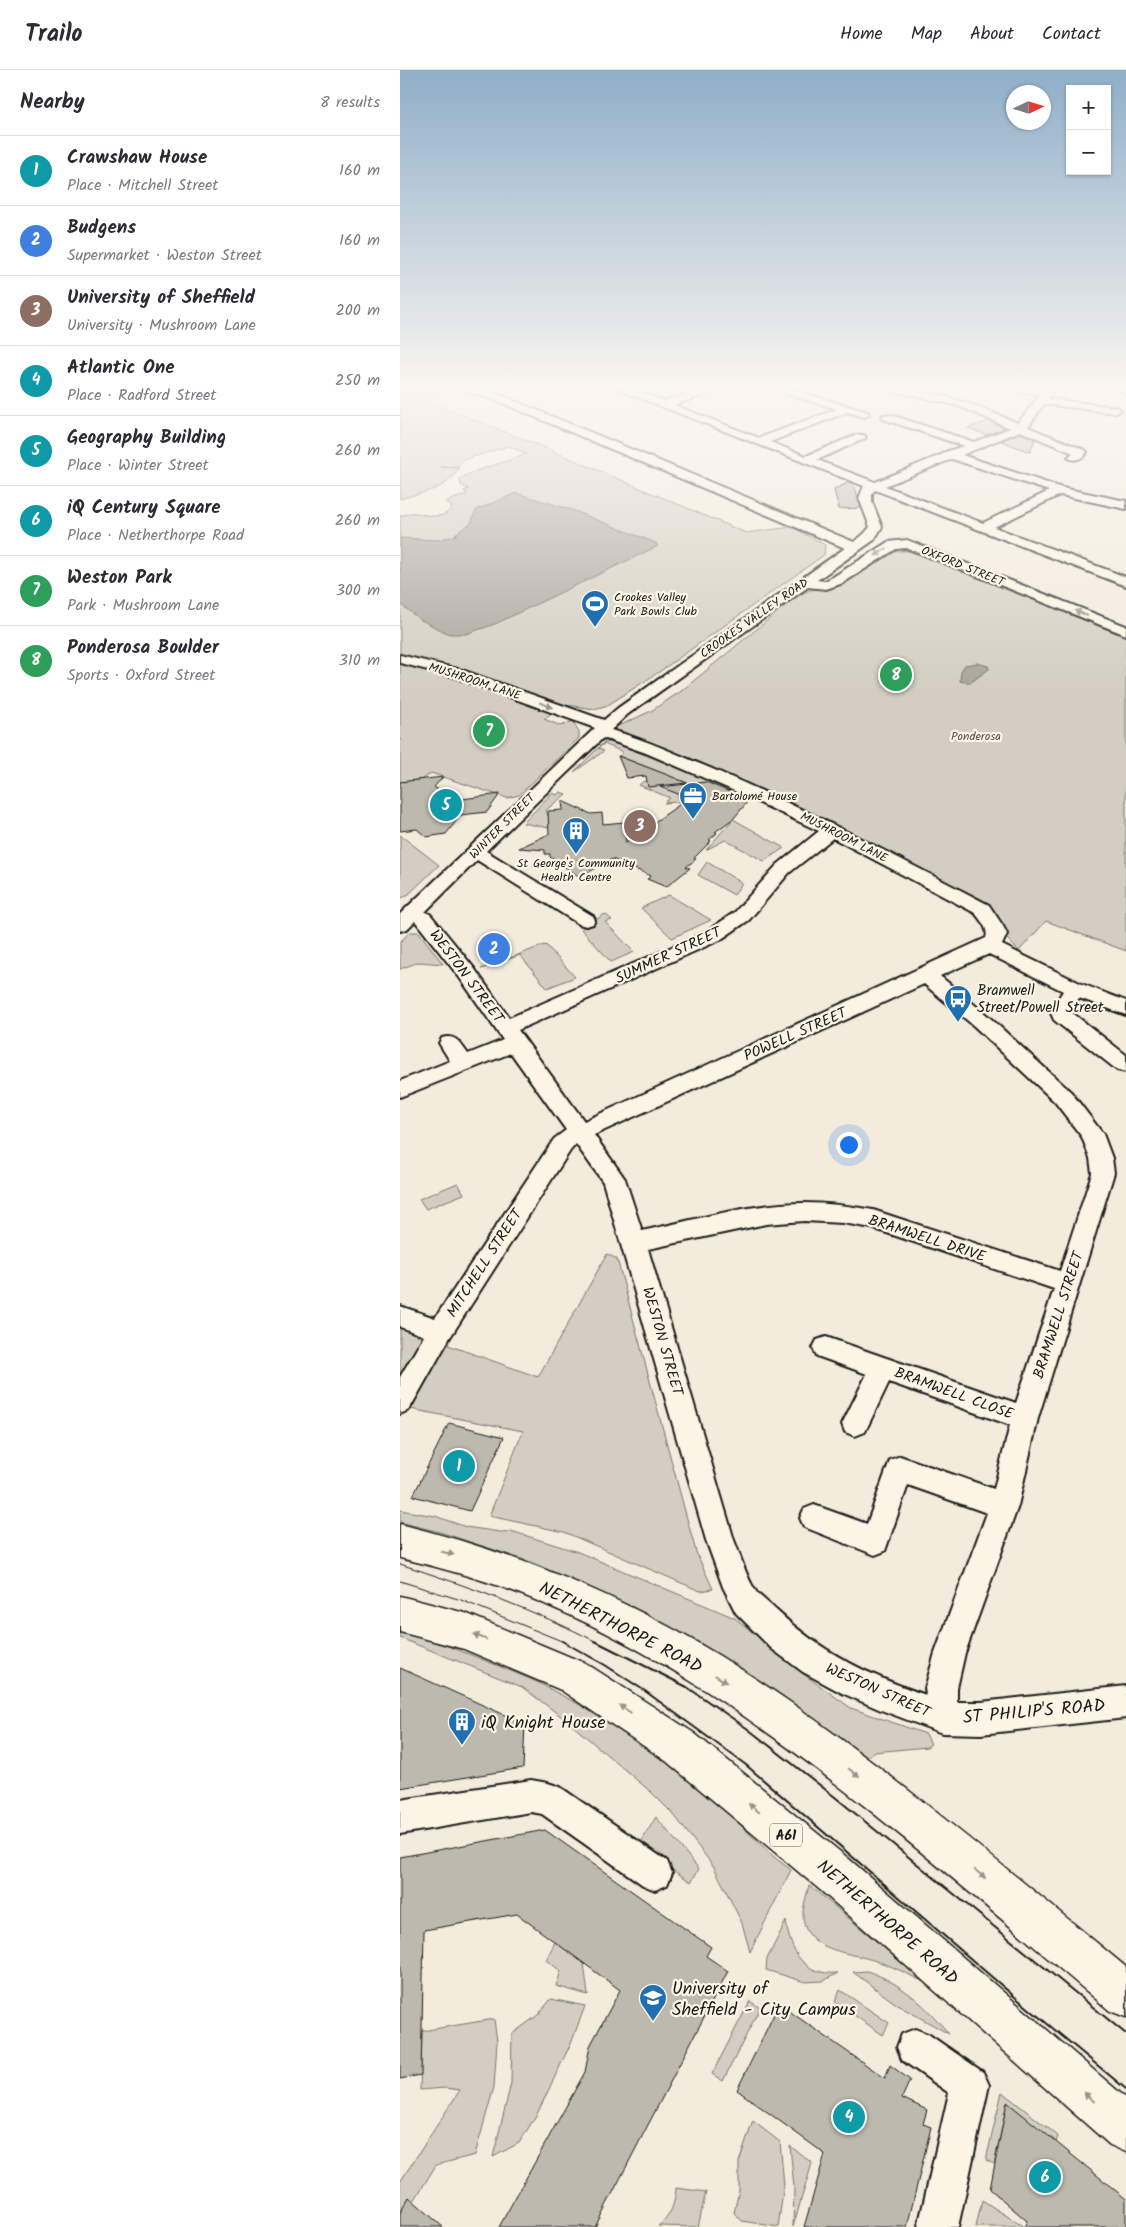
<!DOCTYPE html>
<meta charset="utf-8">
<style>
:root{--surface:#fff;--page:#f7f7f7;--text:#2b2b33;--muted:#7c7c81;--line:#e1e1e2;--accent:#1f6fb2}
body{margin:0;font-family:Kalam,sans-serif;background:var(--page);color:var(--text)}
.controls{position:absolute;right:15px;top:15px;display:grid;overflow:hidden;border-radius:0px;box-shadow:0 1px 4px #0004}
.controls button{width:45px;height:45px;display:grid;place-items:center;padding:0;border:0;border-bottom:1px solid var(--line);background:var(--surface);color:var(--text);font:25px sans-serif}
.compass{position:absolute;left:606px;top:15px;width:45px;height:45px;border-radius:50%;background:var(--surface);box-shadow:0 1px 4px #0004;rotate:86deg}
.you{position:absolute;left:448px;top:1074px;width:18px;height:18px;margin:-12px;border:4px solid #fff;border-radius:50%;background:#1a73e8;box-shadow:0 0 0 8px #1a73e833}
.badge{display:grid;place-items:center;width:32px;height:32px;border-radius:50%;background:var(--accent);color:#fff;font-size:16px;font-weight:700}
.pin{position:absolute;translate:-50% -50%;border:2px solid #fff;box-shadow:0 1px 5px #0006}
.list{margin:0;padding:0;list-style:none}
h2{display:flex;justify-content:space-between;align-items:center;height:65px;margin:0;padding:0 20px;font-size:21px}
h2 small{font-size:16px;font-weight:400;color:var(--muted)}
.list li{display:grid;grid-template-columns:32px 1fr auto;gap:15px;align-items:center;box-sizing:border-box;height:70px;padding:0 20px;border-top:1px solid var(--line)}
.list b{display:block;font-size:19px;white-space:nowrap}
.list p{margin:0;font-size:16px;white-space:nowrap;color:var(--muted)}
.list em{font-size:16px;font-style:normal;color:var(--muted)}
.map{position:relative;flex:none;width:726px;height:2157px;overflow:hidden}
header{display:flex;align-items:center;gap:30px;box-sizing:border-box;height:70px;padding:0 25px;background:var(--surface);border-bottom:1px solid var(--line)}
header strong{font-size:24px}
nav{display:flex;gap:28px;margin-inline-start:auto;font-size:18px}
main{display:flex}
aside{flex:1;background:var(--surface)}
.map>svg:first-child{display:block}
</style>
<header>
<strong>Trailo</strong>
<nav><a>Home</a><a>Map</a><a>About</a><a>Contact</a></nav>
</header>
<main>
<aside>
<h2>Nearby<small>8 results</small></h2>
<ul class="list">
<li><span class="badge" style="background:#0f9aa8">1</span><div><b>Crawshaw House</b><p>Place · Mitchell Street</p></div><em>160 m</em></li>
<li><span class="badge" style="background:#3f7fe0">2</span><div><b>Budgens</b><p>Supermarket · Weston Street</p></div><em>160 m</em></li>
<li><span class="badge" style="background:#8d6e63">3</span><div><b>University of Sheffield</b><p>University · Mushroom Lane</p></div><em>200 m</em></li>
<li><span class="badge" style="background:#0f9aa8">4</span><div><b>Atlantic One</b><p>Place · Radford Street</p></div><em>250 m</em></li>
<li><span class="badge" style="background:#0f9aa8">5</span><div><b>Geography Building</b><p>Place · Winter Street</p></div><em>260 m</em></li>
<li><span class="badge" style="background:#0f9aa8">6</span><div><b>iQ Century Square</b><p>Place · Netherthorpe Road</p></div><em>260 m</em></li>
<li><span class="badge" style="background:#2e9e5b">7</span><div><b>Weston Park</b><p>Park · Mushroom Lane</p></div><em>300 m</em></li>
<li><span class="badge" style="background:#2e9e5b">8</span><div><b>Ponderosa Boulder</b><p>Sports · Oxford Street</p></div><em>310 m</em></li>
</ul>
</aside>
<div class="map">
<svg width="726" height="2157" viewBox="0 0 726 2157">
<rect width="100%" height="100%" fill="#f3ecdd"/>
<filter id="ink" filterUnits="userSpaceOnUse"><feTurbulence type="fractalNoise" baseFrequency=".02" numOctaves="2"/><feDisplacementMap in="SourceGraphic" scale="10" xChannelSelector="R" yChannelSelector="G"/><feConvolveMatrix kernelMatrix="1 2 1 2 8 2 1 2 1" color-interpolation-filters="sRGB"/></filter>
<g filter="url(#ink)">
<g fill="#d3cec1" stroke="#78756e">
<path d="M0,319h48l-19,13 114,45 203,86 46,-6 33,18 -1,10 -165,117 -51,33 -14,4 -20,-3 -20,-1 -101,-37 -53,-14v-138c5,-1 11,-4 15,-3 13,2 29,8 37,-6l-6,-5 21,-8 -3,-3 5,-2 -8,-4 -1,-6c20,-13 45,-15 66,-25l-17,-8 -43,13 -9,8h-16l18,1c-11,22 -37,24 -59,31z"/>
<polygon points="498,481 509,481 726,567 726,881 646,851 619,881 594,856 582,839 432,753 244,672 210,660 251,641 280,622 397,526 410,520 437,517 491,482"/>
<polygon points="0,591 46,602 153,642 144,649 161,656 173,651 179,662 179,668 119,725 107,728 31,703 23,709 0,712"/>
<polygon points="206,672 215,673 336,721 333,723 312,715 290,714 219,686 223,682 204,674 198,678 204,681 174,702 201,675"/>
<polygon points="244,711 248,712 248,715 256,715 277,723 279,732 264,733 270,728 239,715"/>
<polygon points="160,722 166,724 146,740 148,746 157,746 149,758 123,753 152,723 157,725"/>
<polygon points="333,749 340,753 384,778 364,791 325,770 306,780"/>
<polygon points="0,765 39,795 9,824 0,829"/>
<polygon points="307,792 342,813 334,825 298,805"/>
<polygon points="269,825 311,850 272,868 241,838"/>
<polygon points="205,844 212,850 205,852 234,882 211,892 181,859"/>
<polygon points="10,862 19,862 43,894 19,892 0,899 0,872"/>
<polygon points="144,875 147,876 175,907 147,918 120,885 81,899"/>
<polygon points="58,1113 64,1124 26,1139 19,1129"/>
<polygon points="207,1184 217,1189 296,1482 313,1519 300,1521 164,1462 89,1446 123,1361 0,1337 0,1258 138,1307"/>
<polygon points="0,1440 35,1446 66,1457 107,1463 111,1461 178,1482 335,1548 406,1606 451,1638 526,1664 531,1674 527,1677 474,1682 467,1687 381,1625 248,1545 131,1492 40,1462 0,1452"/>
<polygon points="0,1561 53,1578 99,1596 137,1612 221,1657 308,1724 374,1787 391,1800 350,1882 342,1853 314,1797 274,1745 251,1722 166,1650 122,1617 0,1568"/>
<polygon points="256,1747 299,1799 291,1812 238,1777"/>
<path d="M409,1815l117,98c-17,-8 -35,-18 -53,-23 -27,-8 -72,-10 -70,-48 1,-9 4,-18 6,-27z"/>
<path d="M386,1851c4,31 18,55 52,52l-15,8 -18,1 -39,-12 1,-11z"/>
<polygon points="155,1872 184,1893 188,1925 156,1916 161,1901 146,1890"/>
<path d="M467,1901c35,12 59,35 82,63l-50,-28 -46,-34z"/>
<polygon points="440,1920 489,1953 483,1965 435,1932"/>
<polygon points="151,1929 185,1936 172,1971 137,2044 119,2073 93,2087 111,2013 112,1964 138,1945"/>
<polygon points="350,1931 360,1938 323,2011 312,2004"/>
<polygon points="94,1949 97,1972 94,2017 75,2085 36,2095 14,2131 9,2128 0,2143 0,2112 60,2020 45,2018 20,2020 22,1961"/>
<polygon points="602,2022 658,2066 656,2073 607,2033 594,2094 586,2090"/>
<polygon points="353,2051 380,2072 384,2115 378,2157 342,2151 334,2143 339,2120 339,2092"/>
<polygon points="390,2076 412,2093 393,2157 394,2117"/>
<path d="M276,2118l30,4 -8,35 -40,-1c13,-9 17,-23 18,-38z"/>
<polygon points="582,2130 624,2157 576,2157"/>
</g>
<g fill="#aaa59b" stroke="#716e68">
<polygon points="116,423 172,440 256,473 258,476 95,554 66,564 49,564 19,549 0,534 0,468 38,470 57,465 55,464 71,453 76,440"/>
<polygon points="577,593 588,596 589,599 570,613 560,611 561,601 565,595"/>
</g>
<g fill="#beb9ae" stroke="#1c1c1c">
<polygon points="589,351 605,358 586,365 568,358"/>
<polygon points="620,363 635,369 630,382 601,371"/>
<polygon points="449,412 454,414 461,438 439,439 434,420"/>
<polygon points="218,686 265,704 287,713 248,717 246,706 227,708"/>
<polygon points="43,707 34,717 55,730 100,724 87,742 61,745 46,764 26,767 17,759 0,761 0,712"/>
<polygon points="306,712 349,730 334,748 315,762 317,763 309,770 311,771 294,788 296,789 286,797 290,798 266,817 247,809 251,806 212,789 180,807 150,787 150,784 145,784 145,780 119,778 149,764 148,741 163,740 162,731 191,744 202,743 203,754 224,752 226,772 289,728 260,717"/>
<polygon points="49,1353 104,1367 70,1441 13,1426"/>
<polygon points="0,1598 125,1654 123,1698 0,1718"/>
<polygon points="145,1760 311,1877 306,1886 328,1901 195,2157 99,2157 185,2002 190,1976 220,1920 117,1844 24,1860 21,2005 0,2009 0,1787"/>
<polygon points="379,1934 485,2008 490,1995 510,2010 502,2028 527,2040 523,2054 531,2057 507,2157 404,2157 425,2084 337,2020"/>
<polygon points="607,2032 726,2129 726,2157 624,2157 627,2151 590,2119"/>
<polygon points="9,2127 43,2157 0,2157 0,2143"/>
</g>
<g fill="none" stroke-linecap="round" stroke-linejoin="round">
<defs>
<g id="minor">
<path d="M60,319h18l25,7 351,146 10,-8 6,-7 -11,-29 5,-12 -247,-97h15l32,12 41,-12h17l-48,16 85,33 78,-29 -50,-15 -1,-2 4,-3 78,23 1,2 -5,3 -16,-5 -78,30 36,14 50,-21h8l2,2 -2,2 -47,21 58,22 68,-28 2,-2 19,-6 -81,-27 -1,-2 1,-2h8l83,27 36,-14 -54,-23 -62,-14 -1,-2c44,0 85,18 125,34l23,-29 -20,-2 -5,-3h39l-7,10 68,8 5,3 -5,3 -72,-9 -16,23 57,23 2,2c-4,6 -10,9 -17,7l-2,-2 5,-4 -53,-22 -58,24 100,33 64,13v8l-66,-14 -66,32 132,50v9l-251,-96 -3,3v9l10,25 -8,13 -57,40 8,1 8,-4 55,-35 19,-2 219,86v9l-209,-83 -11,-4 -10,1 -53,34 -17,6 -18,-2 -180,127 -17,16c37,10 71,27 106,41 93,40 182,87 272,134l14,21 4,8 -5,11 80,39 44,17v14l-47,-17 -9,13 56,44v17l-9,-2 -63,-50 -4,-9 13,-20 -74,-37 -49,22 48,40 83,76 32,42 9,24 2,15 -76,245 -20,88 -53,147 -8,35v14h24l145,-16v32l-145,16 -39,-1 -61,-23 -39,-17 -39,-21 -31,-23 -36,-36 -13,-26 -17,-47 -103,-358 -27,-38 -6,7 -121,188 -40,71 -9,4v-37l24,-41 -24,-9v-21l35,12 119,-179 12,-9 -55,-77 -111,44v-16l50,-20 -11,-18 3,-5c14,-4 18,5 26,16l35,-14 -43,-62 -44,-56 -1,-1 -8,8 -7,2v-17l195,-186 -143,-52 -52,-13v-8l62,15 142,50 14,-12 227,-160 -350,-148zM552,389l97,32 -66,32 -98,-37zM203,668l43,15 86,37 87,41 -42,34 -42,47 -29,20 -197,86 -35,-50 -44,-54 -5,-2 52,-52 102,64 7,2 7,-2 2,-4 -2,-4 -107,-65zM433,768l142,75c6,8 14,16 11,25l-402,183 -66,-91 202,-90 29,-20 40,-47zM524,914l50,42 81,76 27,35 8,21 2,15 -32,98 -187,-61c-23,-4 -45,-7 -69,-7 -54,0 -109,17 -162,28l-17,-52 -31,-44zM404,1151l39,2 29,5 182,61 -38,114 -190,-66 -9,3 -4,8 4,8 50,18 -25,50 3,8 10,4 10,-4 24,-50 121,43 -16,64 -94,-33 -10,4 -23,64 -53,-19 -10,4 -4,9 4,9 71,28 10,-4 23,-66 79,28 -52,140 -10,35 1,7c-56,-19 -106,-43 -149,-84 -6,-6 -14,-12 -20,-18 -11,-15 -16,-36 -23,-53l-86,-291 118,-25z"/>
<polygon points="718,319 726,319 726,324"/>
<polygon points="131,1710 148,1713 160,1717 267,1791 272,1803 267,1815 255,1820 243,1815 142,1744 131,1742 0,1764 0,1730"/>
<polygon points="515,1959 528,1964 583,2002 589,2015 558,2157 518,2157 549,2023 502,1990 497,1977 502,1964"/>
</g>
<g id="highway">
<path d="M0,1454c96,24 187,58 273,105 74,40 141,89 208,140 83,64 164,131 245,198v50l-16,-6c-80,-68 -161,-137 -243,-203 -106,-84 -217,-163 -344,-213 -40,-16 -81,-27 -123,-37z"/>
<polygon points="0,1526 65,1543 187,1594 294,1663 449,1789 726,2028 726,2082 710,2075 419,1819 266,1691 161,1620 64,1579 0,1562"/>
</g>
</defs>
<use href="#minor" stroke="#1c1c1c" stroke-width="4"/>
<use href="#highway" stroke="#1c1c1c" stroke-width="3"/>
<use href="#minor" fill="#fcf5e5" fill-rule="evenodd"/>
<use href="#highway" fill="#fcf5e5" fill-rule="evenodd"/>
<g stroke="#1c1c1c" stroke-width="1">
<path d="M0,1494c68,22 134,46 197,78"/>
<polyline points="0,1511 61,1530 164,1572"/>
</g>
<g stroke="#1c1c1c" stroke-width="2">
<polyline points="162,1571 205,1595 245,1621 346,1695 615,1927 726,2019"/>
<polyline points="195,1571 287,1617 348,1659 435,1727 726,1964"/>
</g>
</g>
<defs><path id="oneway-solid" d="M-6-.8H1V-3.2L6.5 0L1 3.2V.8H-6Z" transform="scale(1.25)"/></defs>
<g fill="#97938b">
<use href="#oneway-solid" transform="translate(481 482) rotate(148)"/>
<use href="#oneway-solid" transform="translate(681 543) rotate(-158)"/>
<use href="#oneway-solid" transform="translate(146 635) rotate(21)"/>
<use href="#oneway-solid" transform="translate(47 1483) rotate(14)"/>
<use href="#oneway-solid" transform="translate(80 1567) rotate(-158)"/>
<use href="#oneway-solid" transform="translate(321 1609) rotate(32)"/>
<use href="#oneway-solid" transform="translate(225 1639) rotate(-147)"/>
<use href="#oneway-solid" transform="translate(454 1703) rotate(39)"/>
<use href="#oneway-solid" transform="translate(354 1738) rotate(-141)"/>
<use href="#oneway-solid" transform="translate(580 1804) rotate(39)"/>
<use href="#oneway-solid" transform="translate(689 2027) rotate(-138)"/>
</g>
</g>
<linearGradient id="sky" x2="0" y2="1"><stop stop-color="#8faec9"/><stop offset="0.51" stop-color="#faf6f0"/><stop offset="1" stop-color="#faf6f0" stop-opacity="0"/></linearGradient>
<rect width="726" height="621" fill="url(#sky)"/>
<defs>
<symbol id="stadium-pin" viewBox="-11 -11 22 30"><path d="M0 17L-7.5 6A9.5 9.5 0 1 1 7.5 6Z" fill="#1f6fb2" stroke="#fcf5e5"/><path d="M0-5a6.5 5 0 1 0 0 10a6.5 5 0 1 0 0-10ZM-3.5-1.8h7v3.6h-7Z" fill="#fff"/></symbol>
<symbol id="office-pin" viewBox="-11 -11 22 30"><path d="M0 17L-7.5 6A9.5 9.5 0 1 1 7.5 6Z" fill="#1f6fb2" stroke="#fcf5e5"/><path d="M-6-3h4V-5.5h4V-3h4V5H-6ZM-1-4.5V-3h2v-1.5ZM-6 0V1H6V0Z" fill="#fff"/></symbol>
<symbol id="building-pin" viewBox="-11 -11 22 30"><path d="M0 17L-7.5 6A9.5 9.5 0 1 1 7.5 6Z" fill="#1f6fb2" stroke="#fcf5e5"/><path d="M-4-6H4V6H1V3H-1V6H-4ZM-2.5-4.3h1.7v1.8h-1.7ZM.8-4.3h1.7v1.8H.8ZM-2.5-1h1.7V.8h-1.7ZM.8-1h1.7V.8H.8Z" fill="#fff"/></symbol>
<symbol id="bus-pin" viewBox="-11 -11 22 30"><path d="M0 17L-7.5 6A9.5 9.5 0 1 1 7.5 6Z" fill="#1f6fb2" stroke="#fcf5e5"/><path d="M-5-6H5V4H4V6H2V4H-2V6H-4V4H-5ZM-3.5-4V0h7V-4ZM-3.5 1.2v1.5H-2V1.2ZM2 1.2v1.5H3.5V1.2Z" fill="#fff"/></symbol>
<symbol id="university-pin" viewBox="-11 -11 22 30"><path d="M0 17L-7.5 6A9.5 9.5 0 1 1 7.5 6Z" fill="#1f6fb2" stroke="#fcf5e5"/><path d="M0-5L7-2L0 1L-7-2ZM-4 1L0 2.5L4 1V4Q0 6-4 4Z" fill="#fff"/></symbol>
</defs>
<g fill-rule="evenodd">
<use href="#stadium-pin" x="179" y="518" width="32" height="43"/>
<use href="#office-pin" x="277" y="710" width="32" height="43"/>
<use href="#building-pin" x="160" y="745" width="32" height="43"/>
<use href="#bus-pin" x="542" y="913" width="32" height="43"/>
<use href="#building-pin" x="46" y="1636" width="32" height="43"/>
<use href="#university-pin" x="237" y="1912" width="32" height="43"/>
</g>
<g text-anchor="middle" stroke-width="4.5" stroke-linejoin="round" paint-order="stroke">
<g font-size="12" fill="#1c1c1c" stroke="#fcf5e5">
<text transform="translate(563 496) rotate(22)" y="4">OXFORD STREET</text>
<text transform="translate(354 548) rotate(-35)" y="4">CROOKES VALLEY ROAD</text>
<text transform="translate(75 611) rotate(18)" y="4">MUSHROOM LANE</text>
<text transform="translate(102 756) rotate(-45)" y="4">WINTER STREET</text>
<text transform="translate(444 767) rotate(27)" y="4">MUSHROOM LANE</text>
</g>
<g font-size="12" fill="#1c1c1c" stroke="#fcf5e5" text-anchor="start">
<text x="214" y="531">Crookes Valley<tspan x="214" dy="14">Park Bowls Club</tspan></text>
<text x="312" y="730">Bartolomé House</text>
<text x="176" y="797" text-anchor="middle">St George's Community<tspan x="176" dy="14">Health Centre</tspan></text>
</g>
<g font-size="12" fill="#53514e" stroke="#fcf5e5">
<text x="576" y="670">Ponderosa</text>
</g>
<rect fill="#fcf5e5" stroke="#5f5d58" stroke-width="1" x="370" y="1753.5" width="32" height="23" rx="4"/>
<g font-size="14" font-weight="bold" fill="#1c1c1c">
<text x="386" y="1770">A61</text>
</g>
<g font-size="15" fill="#1c1c1c" stroke="#fcf5e5">
<text transform="translate(268 885) rotate(-25)" y="5">SUMMER STREET</text>
<text transform="translate(67 906) rotate(53)" y="5">WESTON STREET</text>
<text transform="translate(395 964) rotate(-24)" y="5">POWELL STREET</text>
<text transform="translate(527 1168) rotate(18)" y="5">BRAMWELL DRIVE</text>
<text transform="translate(84 1193) rotate(-57)" y="5">MITCHELL STREET</text>
<text transform="translate(658 1245) rotate(-72)" y="5">BRAMWELL STREET</text>
<text transform="translate(263 1271) rotate(74)" y="5">WESTON STREET</text>
<text transform="translate(554 1323) rotate(20)" y="5">BRAMWELL CLOSE</text>
<text transform="translate(478 1620) rotate(24)" y="5">WESTON STREET</text>
</g>
<g font-size="15" fill="#1c1c1c" stroke="#fcf5e5" text-anchor="start">
<text x="577" y="925">Bramwell<tspan x="577" dy="17">Street/Powell Street</tspan></text>
</g>
<g font-size="18" fill="#1c1c1c" stroke="#fcf5e5">
<text transform="translate(221 1557) rotate(27)" y="6">NETHERTHORPE ROAD</text>
<text transform="translate(634 1641) rotate(-5)" y="6">ST PHILIP'S ROAD</text>
<text transform="translate(488 1852) rotate(41)" y="6">NETHERTHORPE ROAD</text>
</g>
<g font-size="18" fill="#1c1c1c" stroke="#fcf5e5" text-anchor="start">
<text x="81" y="1658">iQ Knight House</text>
<text x="272" y="1924">University of<tspan x="272" dy="21">Sheffield - City Campus</tspan></text>
</g>
</g>
</svg>
<div class="controls">
<button>+</button>
<button>−</button>
</div>
<svg class="compass" viewBox="-18 -18 36 36"><path d="M0-13l5 13h-10z" fill="#e53935"/><path d="M0 13l5-13h-10z" fill="#7c7c81"/></svg>
<div class="you"></div>
<div class="pin badge" style="left:59px;top:1396px;background:#0f9aa8">1</div>
<div class="pin badge" style="left:94px;top:879px;background:#3f7fe0">2</div>
<div class="pin badge" style="left:240px;top:756px;background:#8d6e63">3</div>
<div class="pin badge" style="left:449px;top:2047px;background:#0f9aa8">4</div>
<div class="pin badge" style="left:46px;top:735px;background:#0f9aa8">5</div>
<div class="pin badge" style="left:645px;top:2107px;background:#0f9aa8">6</div>
<div class="pin badge" style="left:89px;top:661px;background:#2e9e5b">7</div>
<div class="pin badge" style="left:496px;top:605px;background:#2e9e5b">8</div>
</div>
</main>
